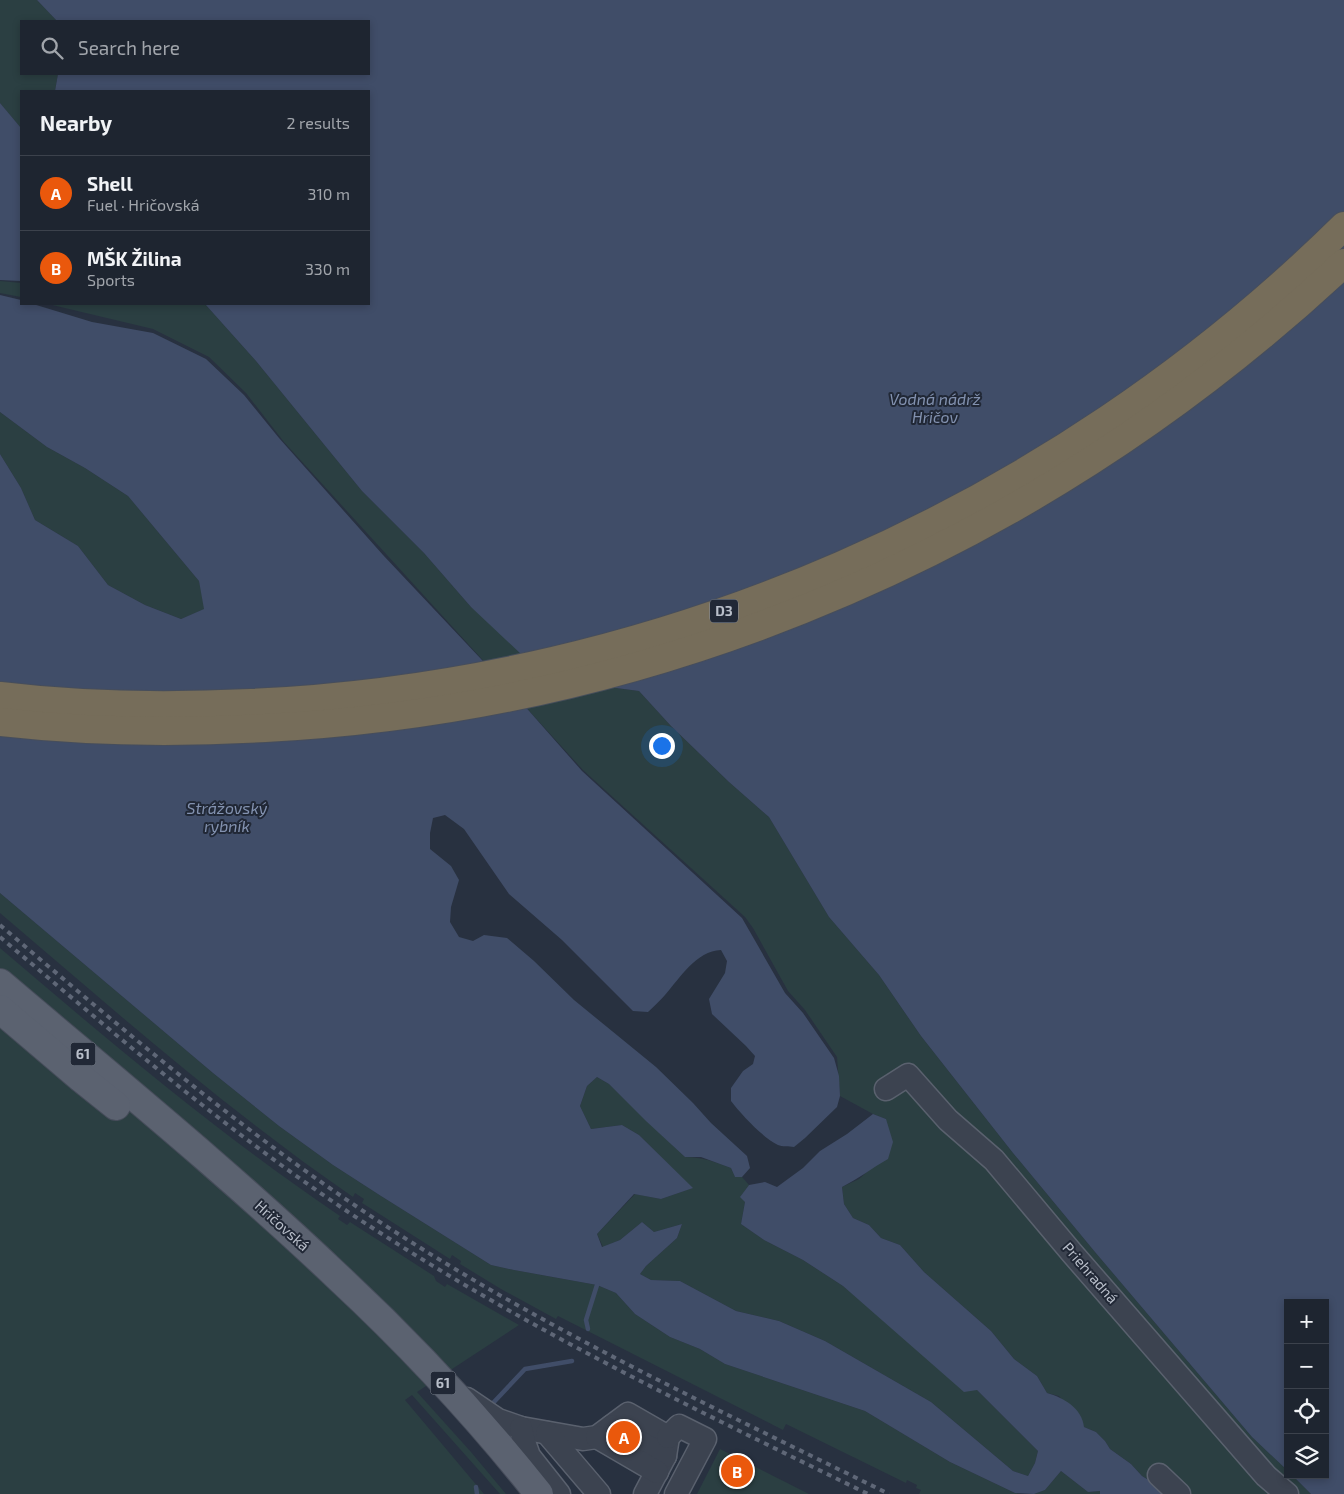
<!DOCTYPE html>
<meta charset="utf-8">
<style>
:root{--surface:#1e2530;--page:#262d38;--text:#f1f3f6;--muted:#a1a5ab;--line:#3c424c;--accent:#ea580c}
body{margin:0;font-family:"Exo 2",sans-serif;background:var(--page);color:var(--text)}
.controls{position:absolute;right:15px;bottom:15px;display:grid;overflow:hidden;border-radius:0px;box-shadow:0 2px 8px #0003}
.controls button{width:45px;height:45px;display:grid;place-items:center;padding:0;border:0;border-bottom:1px solid var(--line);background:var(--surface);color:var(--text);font:25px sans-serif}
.you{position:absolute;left:661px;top:745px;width:18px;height:18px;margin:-12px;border:4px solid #fff;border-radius:50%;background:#1a73e8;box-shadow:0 0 0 8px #1a73e833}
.badge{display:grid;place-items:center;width:32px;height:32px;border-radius:50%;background:var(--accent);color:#fff;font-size:16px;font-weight:700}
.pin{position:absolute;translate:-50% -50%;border:2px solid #fff;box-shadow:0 1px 5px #0006}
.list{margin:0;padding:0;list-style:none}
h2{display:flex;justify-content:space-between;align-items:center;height:65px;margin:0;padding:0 20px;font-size:21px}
h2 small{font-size:16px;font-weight:400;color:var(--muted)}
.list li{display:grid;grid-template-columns:32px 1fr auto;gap:15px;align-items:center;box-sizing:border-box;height:75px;padding:0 20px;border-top:1px solid var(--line)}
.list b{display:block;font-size:19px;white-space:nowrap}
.list p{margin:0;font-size:16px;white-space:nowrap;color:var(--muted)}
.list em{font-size:16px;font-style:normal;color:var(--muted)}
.icon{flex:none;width:28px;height:28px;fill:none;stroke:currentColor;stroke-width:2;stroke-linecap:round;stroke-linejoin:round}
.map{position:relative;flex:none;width:1344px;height:1494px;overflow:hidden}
.search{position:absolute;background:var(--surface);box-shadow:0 2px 8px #0003;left:20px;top:20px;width:350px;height:55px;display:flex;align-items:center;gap:12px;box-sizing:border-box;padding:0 18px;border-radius:0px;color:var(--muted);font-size:19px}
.panel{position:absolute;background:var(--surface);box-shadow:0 2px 8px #0003;left:20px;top:90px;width:350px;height:215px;border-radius:0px}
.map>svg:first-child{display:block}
</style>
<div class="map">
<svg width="1344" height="1494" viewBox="0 0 1344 1494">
<rect width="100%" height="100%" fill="#283140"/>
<g fill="#2b3f42">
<polygon points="0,0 37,0 57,21 21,21 21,74 58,74 55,91 21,91 21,128 0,103"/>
<polygon points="0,281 21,283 21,297 0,293"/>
<polygon points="48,304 205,304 256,361 362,491 424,553 471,607 593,685 639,691 671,726 729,782 769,817 829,917 879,975 921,1036 1013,1153 1095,1252 1252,1437 1288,1471 1288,1475 1292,1475 1311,1494 1167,1494 1160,1487 1142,1476 1131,1464 1110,1449 1105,1441 1096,1432 1084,1427 1059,1396 1047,1393 1037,1376 1014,1359 991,1331 924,1272 900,1245 881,1238 869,1225 853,1218 844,1204 842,1187 859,1179 869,1170 886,1119 873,1114 840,1096 837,1057 805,1010 788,991 753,928 745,917 583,770 284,442 246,393 209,357 153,329"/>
<polygon points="0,412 47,447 85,468 128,496 199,581 205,609 181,619 145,605 108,585 78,546 35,520 21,488 0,454"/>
<path d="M0,893l213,180 66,53 54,39 48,31 110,69 23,5 83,15 19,8 19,21 35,23 30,12 25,15 140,47 85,51 65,31 6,1h-102l2,-4 -5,-2 1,-3 -10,-5 -1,3 -120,-59 -3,6 -225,-114 -2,3 -55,-30 -41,-25 1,-3 -9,-6 -2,4 -80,-51 -8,-5 2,-4 -9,-6 -2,4c-125,-86 -238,-186 -353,-284z"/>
<path d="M0,948c110,94 220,187 340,268l-2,3 9,6 3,-3 84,54 2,5 9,6 2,-3 72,41 -102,67 54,60 35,42h-6l-88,-99 -7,5 79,94h-484z"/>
<path d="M597,1077l12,7 76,73c18,0 30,5 46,11l4,9h7l7,8 -8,11 4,6 -4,22 23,16 39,20 40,26 45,38 89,66 61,61 -3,12 -7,13 -15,-5 -82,-69 -106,-61 -46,-20 -43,-10 -56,-30 -29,-1 -11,-6 6,-8 31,-28 5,-14 -28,8 -12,-10 -22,18 -17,7 -6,-13 38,-40 26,5 31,-11 -53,-53 -17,-10 -31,4 -11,-23 7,-20z"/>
<polygon points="720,1449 809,1494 697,1494"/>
<polygon points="1061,1471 1088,1492 1100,1491 1100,1494 1034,1494 1045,1490"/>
</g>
<g fill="#404d68">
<polygon points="37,0 1344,0 1344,1494 1311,1494 1292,1475 1325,1475 1325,1303 1288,1303 1288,1471 1252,1437 1095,1252 1013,1153 921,1036 879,975 829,917 769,817 729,782 671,726 639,691 593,685 521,654 471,607 424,553 362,491 256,361 205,304 369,304 369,91 55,91 58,74 369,74 369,21 57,21"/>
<polygon points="0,103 21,128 21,281 0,280"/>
<path d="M0,295l21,5v4h12l59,18 61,11 53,26 38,36 35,43 104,117 132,140 67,76 160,147 43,75 18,20 31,45 5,18 1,20 -3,11 -32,31 -11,9c-5,-1 -12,0 -16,-2 -15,-7 -37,-31 -47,-44v-13l12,-17 10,-7 2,-8 -9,-10 -34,-32 -3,-15 16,-26 2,-12 -6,-11c-25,1 -41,28 -56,45 -5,6 -11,11 -17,17l-15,-1 -71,-71 -53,-46 -45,-65 -19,-14 -12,3 -3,15v16l21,17 8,14 -8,27 -1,15 9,15 14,4 11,-6 23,3 27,23 40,39 82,67 37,36 18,20 36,33 3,12 -8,9h-7l-4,-9 -30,-11h-16l-39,-36 -37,-37 -12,-7 -10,9 -7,20 11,23 31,-4 17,10 54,53 -32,11 -27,-5 -37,40 5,13 18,-7 22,-18 12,10 28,-8 -5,14 -31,28 -6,8 11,6 29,1 56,30 43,10 46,20 106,61 82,69 15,5 7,-13 3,-12 -61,-61 -13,2 -121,-106 -40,-26 -39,-20 -23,-16 4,-22 -5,-5 9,-12 16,-3 12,5 26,-19 17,-17 27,-17 26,-20 13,5 7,23 -5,17c-16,9 -30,20 -46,28l2,17 9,14 16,7 12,13 19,7 24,27 67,59 23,28 23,17 10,17c17,5 35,15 37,34l12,5 9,9 5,8 21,15 11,12 18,11 7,7h-67v-3l-12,1 -27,-21 -16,19 -11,4 -19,-1 -65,-31 -85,-51 -140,-47 -25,-15 -30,-12 -35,-23 -19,-21 -19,-8 -83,-15 -23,-5 -110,-69 -48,-31 -54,-39 -66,-53 -213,-180v-439l21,34 14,32 43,26 30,39 37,20 36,14 23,-10 -5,-28 -71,-85 -43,-28 -38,-21 -47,-35z"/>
</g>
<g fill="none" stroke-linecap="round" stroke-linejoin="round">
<g stroke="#404d68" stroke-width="4.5">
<polyline points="588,1329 586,1320 597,1285"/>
<polyline points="491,1406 493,1403 525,1369 572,1361"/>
<polyline points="476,1487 477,1494"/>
</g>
<defs>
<g id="minor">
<polyline points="886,1089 908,1075 948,1120 994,1160 1072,1253 1266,1476 1287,1494"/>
<polyline points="467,1399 498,1420 521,1428 583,1439 597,1437 628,1414 668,1437 665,1456 645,1494"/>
<polyline points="612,1426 665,1456"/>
<polyline points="521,1428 524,1442 529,1456 559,1494"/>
<polyline points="547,1433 599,1494"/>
<polyline points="597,1437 657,1472"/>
<polyline points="668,1437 679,1426 705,1439 676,1494"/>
<polyline points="1159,1475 1179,1494"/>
</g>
<g id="major">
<path d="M0,983c114,97 231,192 339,295 72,67 139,139 200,216"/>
<polyline points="0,1009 81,1078 116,1106"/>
</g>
<g id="highway">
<path d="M0,696c83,10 168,11 251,7 409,-19 801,-189 1093,-477"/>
<path d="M0,722c88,10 177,11 265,6 405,-21 784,-188 1079,-465"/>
</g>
</defs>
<use href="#minor" stroke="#5a616e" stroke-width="25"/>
<use href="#major" stroke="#464c5a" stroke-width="30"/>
<use href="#highway" stroke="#474e5b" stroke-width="30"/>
<use href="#minor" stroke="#3c4350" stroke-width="22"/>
<use href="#major" stroke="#5b6270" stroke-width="28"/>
<use href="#highway" stroke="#766d5a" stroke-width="28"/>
<g stroke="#5f6777" stroke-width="4" stroke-dasharray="5 5" stroke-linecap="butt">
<path d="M0,925c124,106 249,212 386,301 160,104 333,184 503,268"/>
<path d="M0,937c123,104 245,210 382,297 155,100 321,179 486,260"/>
</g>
</g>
<g text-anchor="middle" stroke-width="4" stroke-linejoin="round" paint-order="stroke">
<g fill="#212836" stroke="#8b929e" stroke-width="1">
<rect x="710" y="599.5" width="28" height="23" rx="4"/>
<rect x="70.5" y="1042.5" width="25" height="23" rx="4"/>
<rect x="430.5" y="1371.5" width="25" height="23" rx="4"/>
</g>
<g font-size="14" font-weight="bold" fill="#b9bfca">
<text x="724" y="616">D3</text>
<text x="83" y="1059">61</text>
<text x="443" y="1388">61</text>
</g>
<g font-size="15" fill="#b9bfca" stroke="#212836">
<text transform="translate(282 1226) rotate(42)" y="5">Hričovská</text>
<text transform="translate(1090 1273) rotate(49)" y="5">Priehradná</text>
</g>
<g font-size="16" font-style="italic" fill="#8392b0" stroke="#212836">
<text x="935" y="405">Vodná nádrž<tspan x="935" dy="18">Hričov</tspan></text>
<text x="227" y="814">Strážovský<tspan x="227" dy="18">rybník</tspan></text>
</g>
</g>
</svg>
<div class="controls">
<button>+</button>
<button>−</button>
<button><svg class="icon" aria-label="locate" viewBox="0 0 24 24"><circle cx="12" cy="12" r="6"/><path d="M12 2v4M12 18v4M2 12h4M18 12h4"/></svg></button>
<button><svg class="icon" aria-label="layers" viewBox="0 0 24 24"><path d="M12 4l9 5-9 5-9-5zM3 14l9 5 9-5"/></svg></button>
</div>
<div class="you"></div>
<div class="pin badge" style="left:624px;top:1437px">A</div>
<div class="pin badge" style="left:737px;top:1471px">B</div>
<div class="search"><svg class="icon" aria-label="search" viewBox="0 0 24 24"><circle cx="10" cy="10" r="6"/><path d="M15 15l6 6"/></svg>Search here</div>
<section class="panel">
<h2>Nearby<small>2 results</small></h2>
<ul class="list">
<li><span class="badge">A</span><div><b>Shell</b><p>Fuel · Hričovská</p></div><em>310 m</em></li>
<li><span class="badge">B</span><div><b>MŠK Žilina</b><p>Sports</p></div><em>330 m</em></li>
</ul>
</section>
</div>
